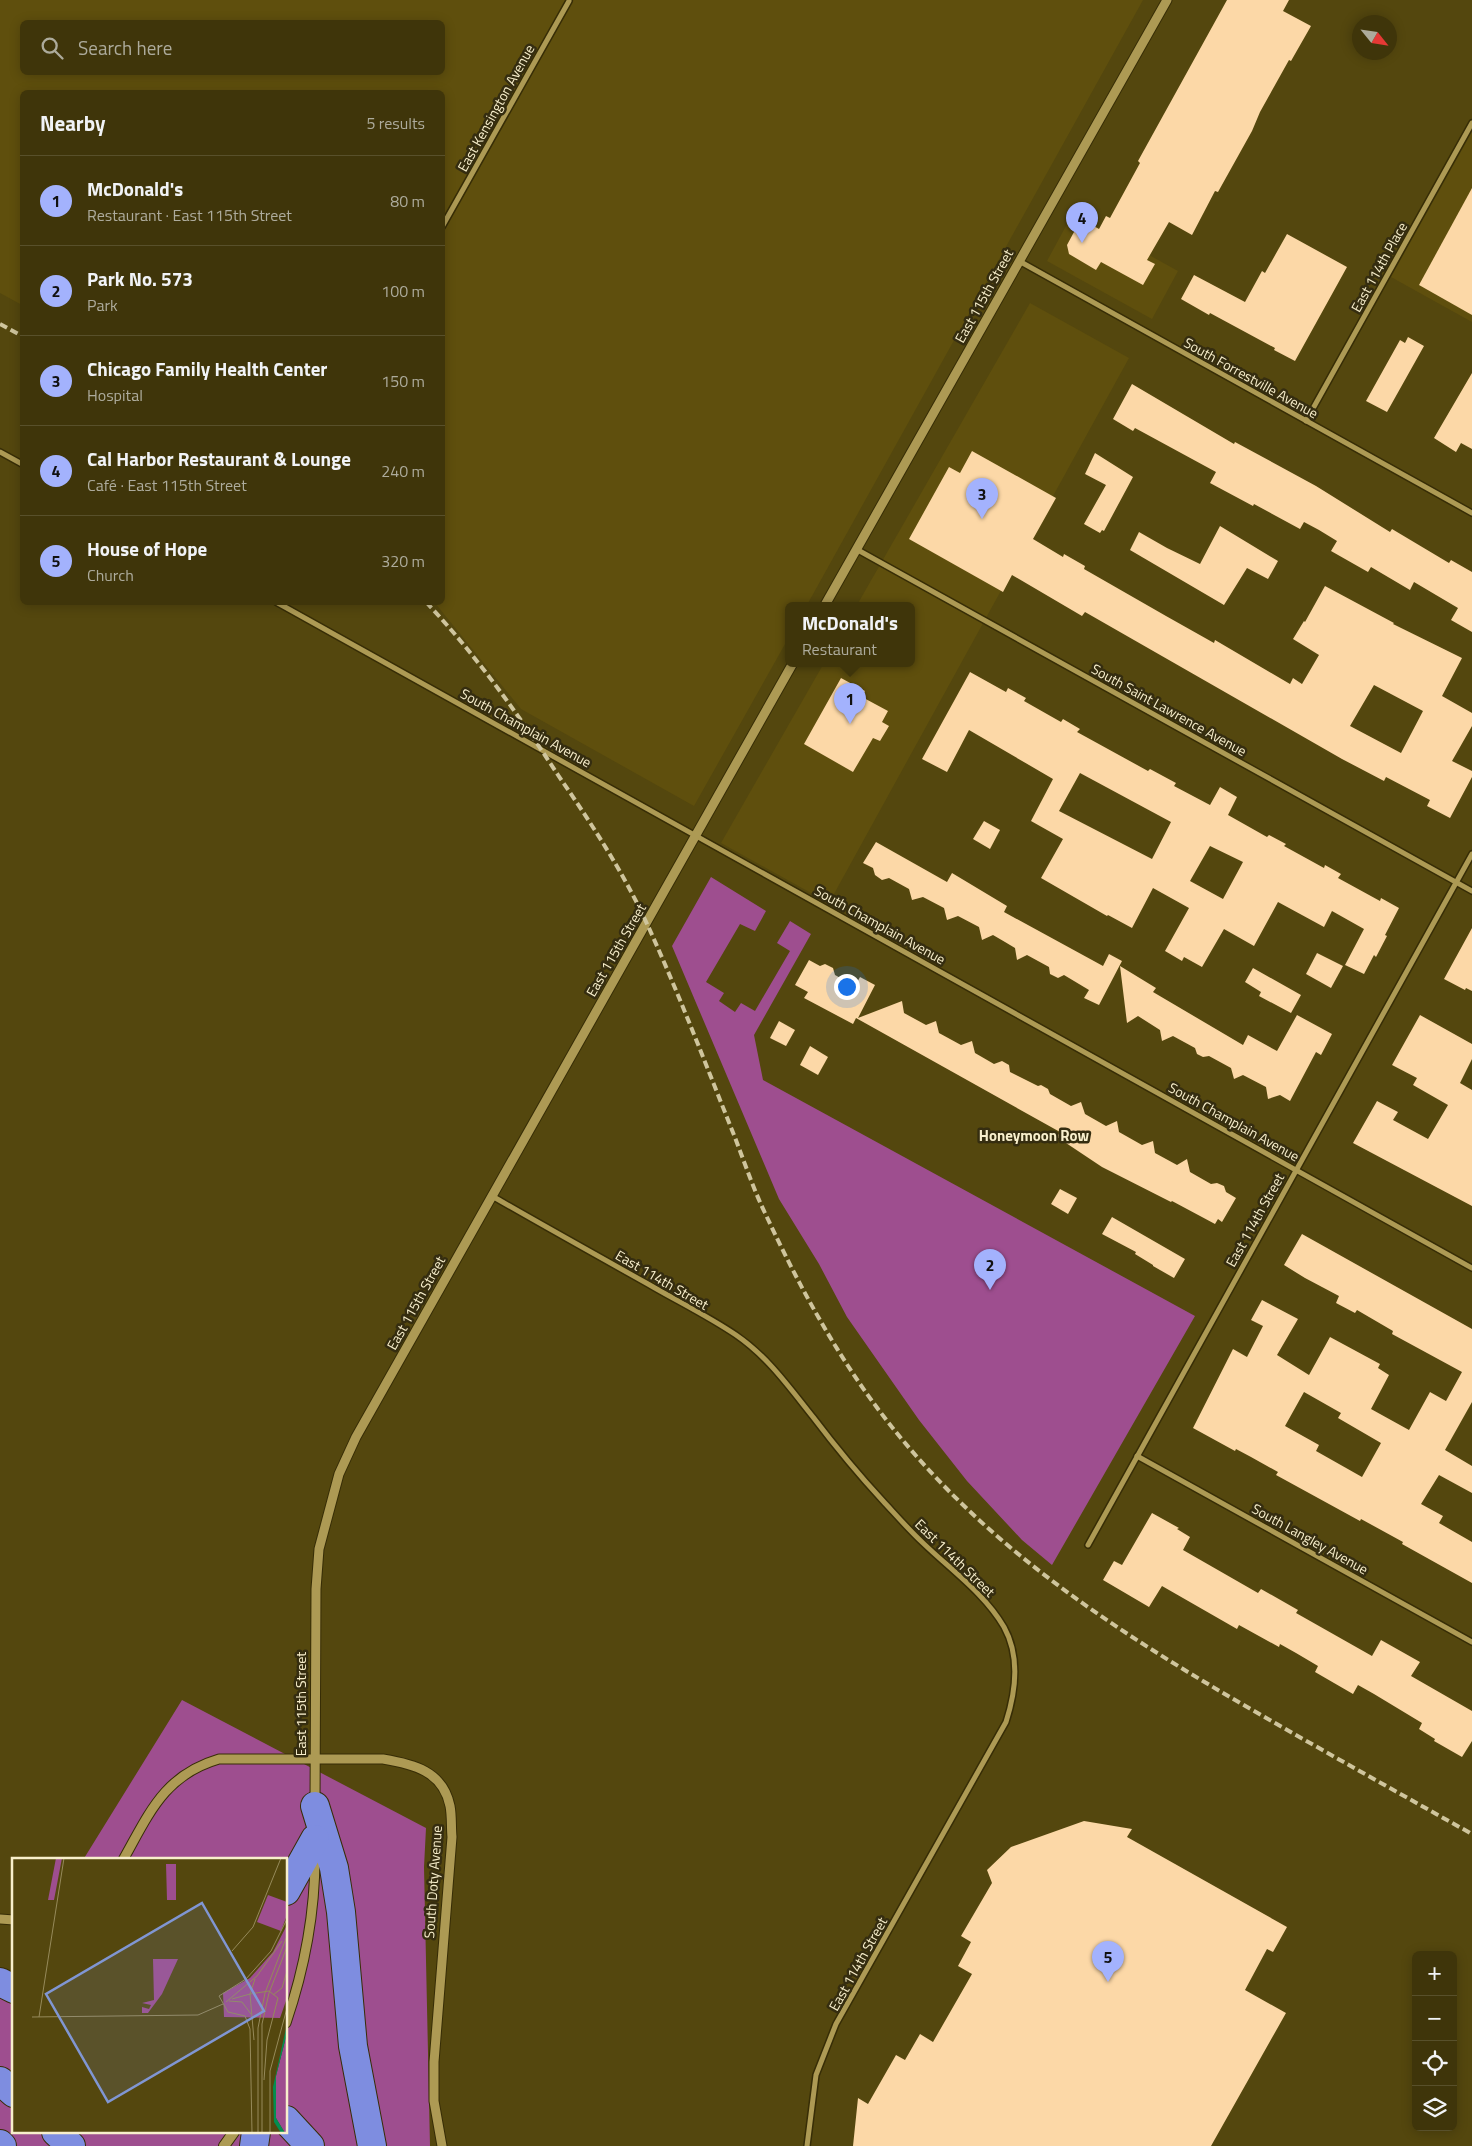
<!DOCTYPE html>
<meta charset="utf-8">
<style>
:root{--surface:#3f350a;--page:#463d13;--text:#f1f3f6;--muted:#adab9c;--line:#58502b;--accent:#a3b2fd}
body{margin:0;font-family:"Titillium Web",sans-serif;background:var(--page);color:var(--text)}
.controls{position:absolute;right:15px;bottom:15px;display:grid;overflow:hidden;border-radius:8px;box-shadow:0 2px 12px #0003}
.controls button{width:45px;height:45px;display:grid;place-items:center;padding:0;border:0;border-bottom:1px solid var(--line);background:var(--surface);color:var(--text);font:25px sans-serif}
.compass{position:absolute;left:1352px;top:15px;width:45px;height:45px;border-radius:50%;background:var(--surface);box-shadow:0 2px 12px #0003;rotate:120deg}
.you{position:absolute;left:846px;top:986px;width:18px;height:18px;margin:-12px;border:4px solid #fff;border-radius:50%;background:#1a73e8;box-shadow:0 0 0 8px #1a73e833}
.badge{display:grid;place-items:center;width:32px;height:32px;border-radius:50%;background:var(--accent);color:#111;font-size:16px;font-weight:700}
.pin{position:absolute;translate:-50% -41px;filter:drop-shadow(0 1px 2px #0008)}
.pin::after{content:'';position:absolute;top:26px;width:18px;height:15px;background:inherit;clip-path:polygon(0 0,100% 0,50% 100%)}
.popup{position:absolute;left:785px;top:602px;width:130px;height:65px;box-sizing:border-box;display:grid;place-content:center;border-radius:8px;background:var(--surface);filter:drop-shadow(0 1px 4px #0005);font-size:16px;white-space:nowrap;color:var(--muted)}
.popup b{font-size:19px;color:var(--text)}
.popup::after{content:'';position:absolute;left:50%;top:100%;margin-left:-10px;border:10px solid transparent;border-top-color:var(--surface)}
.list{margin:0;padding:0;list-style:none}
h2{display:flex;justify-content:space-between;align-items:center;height:65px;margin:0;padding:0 20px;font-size:21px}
h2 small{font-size:16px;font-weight:400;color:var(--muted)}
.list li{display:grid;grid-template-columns:32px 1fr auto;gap:15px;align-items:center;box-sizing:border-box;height:90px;padding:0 20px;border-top:1px solid var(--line)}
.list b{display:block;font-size:19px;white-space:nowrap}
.list p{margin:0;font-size:16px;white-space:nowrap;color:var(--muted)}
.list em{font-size:16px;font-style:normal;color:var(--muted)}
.icon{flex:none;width:28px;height:28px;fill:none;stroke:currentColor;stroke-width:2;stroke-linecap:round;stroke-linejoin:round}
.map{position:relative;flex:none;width:1472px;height:2146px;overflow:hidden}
.search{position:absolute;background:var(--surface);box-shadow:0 2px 12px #0003;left:20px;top:20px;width:425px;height:55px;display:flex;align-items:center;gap:12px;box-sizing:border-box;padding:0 18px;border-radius:8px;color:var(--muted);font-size:19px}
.panel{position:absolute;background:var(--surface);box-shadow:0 2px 12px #0003;left:20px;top:90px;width:425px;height:515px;border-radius:8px}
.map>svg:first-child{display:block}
</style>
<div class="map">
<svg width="1472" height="2146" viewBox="0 0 1472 2146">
<rect width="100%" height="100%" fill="#54470e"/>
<g fill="#5f4f0d" fill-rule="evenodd">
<path d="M0,0h1143l-336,605h-18v32l-95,169 -173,-97 -86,-106 7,-1v-510h-420v213l-22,-12zM22,22h420v50h-420z"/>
<polygon points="1472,132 1472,322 1391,277"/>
<polygon points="1073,213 1178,271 1152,319 1047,261"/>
<polygon points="1030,303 1129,358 829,903 721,843 824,663 911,663 911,605 857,605"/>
</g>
<g fill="#9e4e8f">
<polygon points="711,877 766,911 755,931 740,924 706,982 724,993 719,1001 735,1012 741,1003 755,1011 790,951 777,943 790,921 811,934 754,1035 763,1080 1195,1316 1052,1565 1022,1540 967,1481 919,1420 847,1317 819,1264 779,1199 672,946"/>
<polygon points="182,1700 426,1828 424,1867 430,2146 0,2146 0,1996 14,1973 14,2132 286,2132 286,1860 83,1860"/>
</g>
<g fill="#fcd8a7" fill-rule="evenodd">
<polygon points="1227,0 1289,0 1283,11 1311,26 1291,61 1289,60 1260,112 1252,131 1218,192 1215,191 1192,235 1169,222 1147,260 1155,264 1143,285 1101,262 1096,270 1069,254 1067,245 1081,219 1099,229 1106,216 1110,218 1140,163 1138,161"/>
<polygon points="1472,188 1472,315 1419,285"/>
<polygon points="1287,234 1347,267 1295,361 1274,350 1275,348 1210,313 1209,315 1181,299 1194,275 1245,302 1262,271 1265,273"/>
<polygon points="1408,337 1424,346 1387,412 1366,401 1400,340 1405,343"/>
<polygon points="1472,373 1472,449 1461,443 1456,452 1434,438"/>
<polygon points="1132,384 1234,444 1235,442 1316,486 1390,532 1392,529 1449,563 1451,560 1472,572 1472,632 1451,620 1458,608 1414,582 1410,590 1371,567 1368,572 1331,551 1337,541 1319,530 1304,522 1300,529 1254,504 1253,506 1210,483 1216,472 1135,428 1133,431 1113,419"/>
<path d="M972,451l84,47 -23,41 30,18 1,-3 21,12 -1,3 82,47 48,27 1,-3 75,44 3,-6 9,6 17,-29 -26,-16 11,-18 1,1 20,-36 69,37 -1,1 69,34 -20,38 30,17v13l-20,35 20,10v6l-22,41 -23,-12 3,-6 -44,-23 -2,4 -42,-22 -257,-147 -3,4 -70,-41 -9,17 -94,-53 40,-72 11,6zM1374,685l49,26 -22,42 -51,-27z"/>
<polygon points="1095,453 1133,477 1104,531 1102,530 1100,533 1084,524 1106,485 1085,474"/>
<polygon points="1220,526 1278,561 1268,579 1247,568 1224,605 1130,550 1139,532 1167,548 1200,564"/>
<path d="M970,672l36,20 2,-4 18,10 -2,3 37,21 2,-3 17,10 -3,3 71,39 2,-2 26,14 -2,3 36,19 10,-18 17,10 -9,18 39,22 2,-2 17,9 -2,2 40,22 1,-3 16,9 -3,4 42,23 1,-3 18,10 -14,27 2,1 -11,21 -2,-2 -10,19 -19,-9 19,-36 -32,-18 -8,16 -46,-25 -24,44 -30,-17 -22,38 -18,-10 -2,4 -17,-10 24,-43 -36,-20 -21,40 -24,-13 -1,1 -66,-38 22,-39 -32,-18 22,-42 -84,-49 -22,42 -25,-13zM1080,773l91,49 -19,37 -93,-48zM1210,846l33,16 -20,37 -33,-18z"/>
<polygon points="841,678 865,691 862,697 888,711 882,722 889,726 880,741 873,738 853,772 804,744"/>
<polygon points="984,821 1000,830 990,849 973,839"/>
<polygon points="876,842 947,882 952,873 1007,906 1004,912 1103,966 1109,954 1122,961 1099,1005 1084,998 1089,990 1064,975 1058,978 1050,974 1049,967 1027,955 1017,960 1015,948 1005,942 993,935 982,940 979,927 958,916 947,920 944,908 923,897 912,900 909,889 889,878 882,880 875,875 873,868 863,863"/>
<polygon points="1472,928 1472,991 1466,988 1465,990 1444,979"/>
<polygon points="1317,953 1343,966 1331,988 1306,974"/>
<polygon points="809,960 820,966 825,964 833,968 835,975 855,986 860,977 875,985 858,1018 902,1001 904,1013 926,1025 936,1021 939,1033 961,1045 972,1041 975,1053 994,1064 1002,1061 1009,1065 1010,1072 1038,1086 1041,1085 1048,1089 1050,1094 1071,1106 1081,1102 1085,1114 1106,1126 1117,1121 1119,1132 1142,1145 1153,1141 1155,1153 1177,1165 1187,1159 1190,1172 1211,1184 1217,1183 1224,1186 1226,1192 1236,1198 1222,1222 1218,1219 1215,1224 1172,1201 1171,1202 1102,1167 1057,1137 1060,1132 856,1018 853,1024 804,998 808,992 795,985"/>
<polygon points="1120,966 1156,988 1153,992 1243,1045 1248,1035 1277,1051 1297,1015 1332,1034 1321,1055 1316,1052 1290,1101 1280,1095 1268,1099 1266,1087 1243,1075 1234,1079 1231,1068 1209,1056 1203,1057 1197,1054 1195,1048 1173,1036 1162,1041 1160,1030 1138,1016 1127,1023"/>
<polygon points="1253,968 1301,995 1291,1013 1259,996 1261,992 1245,982"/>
<polygon points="1420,1015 1472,1044 1472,1059 1460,1083 1472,1090 1472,1206 1353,1143 1377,1101 1398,1112 1393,1120 1428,1139 1448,1105 1413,1085 1417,1078 1392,1065"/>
<polygon points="779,1021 795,1030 786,1046 770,1038"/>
<polygon points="810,1046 828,1057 818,1075 800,1065"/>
<polygon points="1060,1189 1077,1198 1068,1214 1051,1204"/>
<polygon points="1112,1217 1185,1259 1174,1278 1153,1266 1153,1265 1135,1254 1136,1252 1102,1234"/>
<path d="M1302,1234l170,95v73l-27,48 27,16v27l-33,-18 -18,29 22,12 -4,7 33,19v41l-70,-39 1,-2 -42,-23 -1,2 -84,-46 2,-3 -27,-15 -15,-8 -1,2 -42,-23 40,-79 14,8 16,-31 -12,-6 11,-20 36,19 -21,36 32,20 21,-38 50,27 -2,4 11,7 -18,34 38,21 21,-38 16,9 16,-29 -70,-38 1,-3 -36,-21 -2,3 -19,-10 3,-7 -34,-18 -21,-13zM1304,1392l37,21 -3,5 43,25 -19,34 -46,-26 3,-6 -34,-19z"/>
<polygon points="1152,1513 1179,1528 1177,1529 1190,1537 1183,1550 1258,1593 1261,1589 1298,1610 1296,1613 1372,1656 1381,1640 1420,1662 1411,1676 1472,1711 1472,1741 1462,1757 1434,1741 1435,1739 1419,1729 1422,1723 1374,1694 1358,1685 1353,1694 1315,1672 1318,1666 1296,1653 1280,1644 1279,1647 1239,1625 1237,1629 1162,1586 1149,1607 1103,1580 1114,1561 1122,1565"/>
<polygon points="1084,1821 1132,1829 1127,1837 1287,1927 1273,1952 1267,1949 1245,1990 1286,2013 1211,2146 853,2146 858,2098 868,2104 896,2055 905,2060 920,2034 933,2042 972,1974 958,1966 971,1942 961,1936 992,1883 987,1870 1011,1847"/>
</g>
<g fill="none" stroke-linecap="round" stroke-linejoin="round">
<defs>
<g id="minor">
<polyline points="442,227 569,1"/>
<polyline points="1019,261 1472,513"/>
<polyline points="1306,421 1472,123"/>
<polyline points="0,452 22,464"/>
<polyline points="856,549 1472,891"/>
<polyline points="276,602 1472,1268"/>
<path d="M492,1196c52,30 104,59 156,88 29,17 60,32 88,51 32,22 53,52 77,82 22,29 45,57 70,84 13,14 26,29 40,42 28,27 61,50 81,84 16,29 12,64 2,95l-170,302 -20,51 -9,71"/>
<polyline points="1137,1456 1472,1642"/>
<polyline points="1088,1545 1472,854"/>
</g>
<g id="tertiary">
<polyline points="825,605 1167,0"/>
<polyline points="315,1804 316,1589 319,1549 339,1474 356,1437 793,663"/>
<path d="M123,1860c26,-46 41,-85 96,-101h164c30,5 60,12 67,47 2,10 1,21 2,31l-18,225v39l8,45"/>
<polyline points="0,1919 14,1920"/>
<path d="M286,2023c18,-53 29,-111 29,-166"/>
</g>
<polyline id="secondary" points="224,2146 234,2132"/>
<g id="motorway">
<polyline points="315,1806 334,1868 341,1912 353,2046 372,2146"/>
<polyline points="286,1891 315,1839"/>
<polyline points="0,1982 14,1989"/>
<polyline points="0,2081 14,2093"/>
<polyline points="286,2120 310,2146"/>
<polyline points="56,2132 71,2146"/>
<polyline points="0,2144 2,2146"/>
<polyline points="254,2146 256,2132"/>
</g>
</defs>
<use href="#minor" stroke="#372d06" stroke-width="8"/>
<use href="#tertiary" stroke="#372d06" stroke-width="11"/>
<use href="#secondary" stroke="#372d06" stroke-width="12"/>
<use href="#motorway" stroke="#372d06" stroke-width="30"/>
<use href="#minor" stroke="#ad9a54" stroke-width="5"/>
<use href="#tertiary" stroke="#ad9a54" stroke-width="9"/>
<use href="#secondary" stroke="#ad9a54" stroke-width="10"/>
<use href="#motorway" stroke="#7e8de0" stroke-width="28"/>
<g stroke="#cfc59d" stroke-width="4" stroke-dasharray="8 4" stroke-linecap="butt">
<polyline points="0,324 22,336"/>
<path d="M426,602c50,53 92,112 132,173 33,48 66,98 90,151 31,68 58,139 86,209 10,26 19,53 31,78 27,58 57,115 93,168 105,154 251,247 410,338 68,39 136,77 204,115"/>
</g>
</g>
<g text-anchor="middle" stroke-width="5" stroke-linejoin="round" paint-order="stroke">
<g font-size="14" fill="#f8efcc" stroke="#352d10">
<text transform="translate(496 108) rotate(-61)" y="5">East Kensington Avenue</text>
<text transform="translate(1379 267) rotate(-61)" y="5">East 114th Place</text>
<text transform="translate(984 296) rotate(-61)" y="5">East 115th Street</text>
<text transform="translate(1251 378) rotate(29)" y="5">South Forrestville Avenue</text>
<text transform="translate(1169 710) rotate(29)" y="5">South Saint Lawrence Avenue</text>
<text transform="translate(526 728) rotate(29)" y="5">South Champlain Avenue</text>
<text transform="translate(880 925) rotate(29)" y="5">South Champlain Avenue</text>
<text transform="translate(616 950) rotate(-60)" y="5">East 115th Street</text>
<text transform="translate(1234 1122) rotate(29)" y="5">South Champlain Avenue</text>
<text transform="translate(1255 1220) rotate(-61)" y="5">East 114th Street</text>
<text transform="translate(662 1280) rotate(30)" y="5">East 114th Street</text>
<text transform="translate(416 1303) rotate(-61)" y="5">East 115th Street</text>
<text transform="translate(1310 1539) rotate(29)" y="5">South Langley Avenue</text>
<text transform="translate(955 1558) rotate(44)" y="5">East 114th Street</text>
<text transform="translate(301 1704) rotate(-90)" y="5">East 115th Street</text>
<text transform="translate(433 1882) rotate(-86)" y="5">South Doty Avenue</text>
<text transform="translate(858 1964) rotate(-61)" y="5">East 114th Street</text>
</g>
<g font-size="15" font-weight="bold" fill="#f8efcc" stroke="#352d10">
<text x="1034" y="1141">Honeymoon Row</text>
</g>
</g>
<g transform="translate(12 1858)">
<rect width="275" height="275" fill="#54470e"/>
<path d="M44,0h6l-8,42h-6zM154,6h10v36h-9zM256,37l19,7v13l-6,16 -24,-9zM275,67v73l-7,20 -56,-1 -1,-24 27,-15 23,-26zM141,101h25l-16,35 -14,19h-6v-6l7,2 2,-4 -9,-2 12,-3zM275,175v100h-2l-9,-15v-42z" fill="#9e4e8f"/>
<path d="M275,166v9l-11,43v42l9,15h-4l-7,-11 -1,-35z" fill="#038e50"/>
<path fill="none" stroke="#968a5a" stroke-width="1" d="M220,93l21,-24 28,-69M238,136l19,-3 9,7 -11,42 -3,40M261,137l9,-7 5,-17M220,141l18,-5M217,143l13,1 9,12M214,144l31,-26 25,-35M20,159l166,-2 25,-11M27,159l25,-159M242,182l-4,-46 5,-15M240,275l-2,-104 -5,-13 -17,-4 -9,-16 27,-17 25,-28 16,-32M246,275v-105l7,-35 22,-57M250,275v-109l7,-31 18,-46M258,275v-62l17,-63"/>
<path fill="#8096d3" fill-opacity="0.15" stroke="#8096d3" stroke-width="2.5" d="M190,45l62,108 -156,91 -62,-108z"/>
<rect width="275" height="275" fill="none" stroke="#f8efcc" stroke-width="2.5"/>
</g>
</svg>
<div class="controls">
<button>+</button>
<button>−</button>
<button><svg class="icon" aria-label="locate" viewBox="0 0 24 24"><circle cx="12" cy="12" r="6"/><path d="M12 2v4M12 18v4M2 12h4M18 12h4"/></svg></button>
<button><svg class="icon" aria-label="layers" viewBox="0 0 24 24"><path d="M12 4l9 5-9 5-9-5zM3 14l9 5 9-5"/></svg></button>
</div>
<svg class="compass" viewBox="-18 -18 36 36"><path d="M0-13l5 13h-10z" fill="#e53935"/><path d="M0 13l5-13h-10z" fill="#adab9c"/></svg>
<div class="you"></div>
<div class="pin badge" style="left:850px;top:724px">1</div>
<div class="popup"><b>McDonald's</b>Restaurant</div>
<div class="pin badge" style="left:990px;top:1290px">2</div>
<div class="pin badge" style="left:982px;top:519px">3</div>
<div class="pin badge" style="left:1082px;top:243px">4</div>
<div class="pin badge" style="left:1108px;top:1982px">5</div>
<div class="search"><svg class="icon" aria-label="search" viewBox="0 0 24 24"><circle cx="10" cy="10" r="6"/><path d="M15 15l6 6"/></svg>Search here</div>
<section class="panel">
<h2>Nearby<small>5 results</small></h2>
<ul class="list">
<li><span class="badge">1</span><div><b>McDonald's</b><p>Restaurant · East 115th Street</p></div><em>80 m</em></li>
<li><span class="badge">2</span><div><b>Park No. 573</b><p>Park</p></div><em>100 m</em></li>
<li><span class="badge">3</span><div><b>Chicago Family Health Center</b><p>Hospital</p></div><em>150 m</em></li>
<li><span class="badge">4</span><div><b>Cal Harbor Restaurant &amp; Lounge</b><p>Café · East 115th Street</p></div><em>240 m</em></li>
<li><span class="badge">5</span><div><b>House of Hope</b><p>Church</p></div><em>320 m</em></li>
</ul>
</section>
</div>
